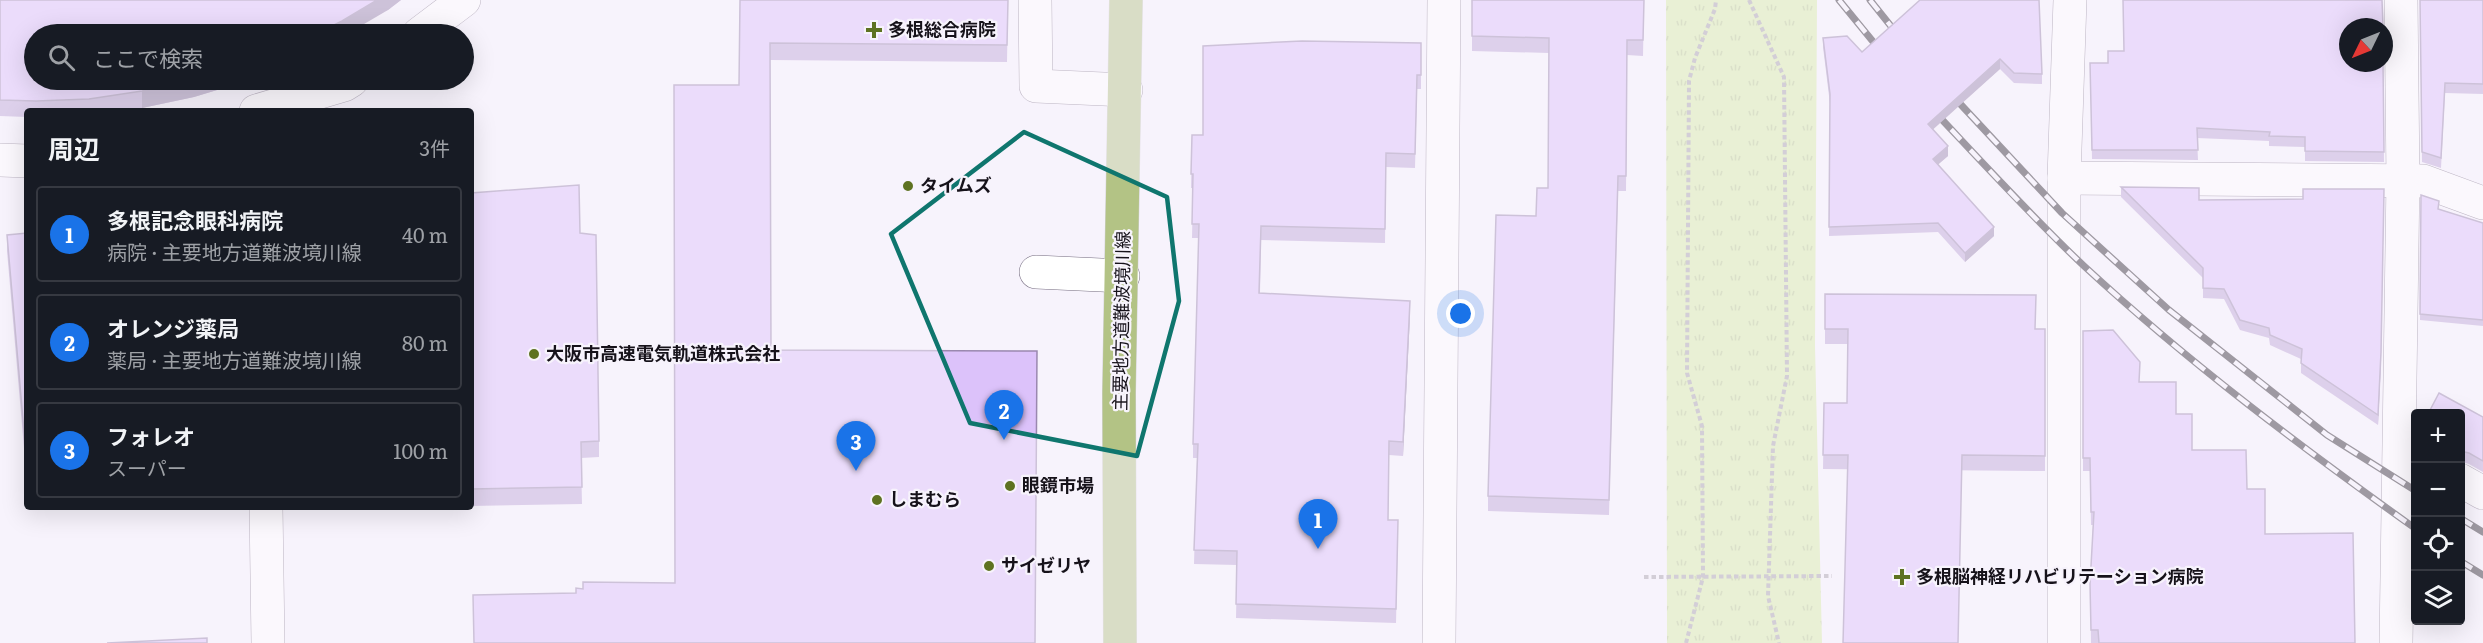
<!DOCTYPE html>
<html lang="ja">
<meta charset="utf-8">
<style>
:root{--surface:#171b24;--page:#242831;--text:#f1f3f6;--muted:#9ea1a6;--line:#363941;--accent:#1a73e8}
body{margin:0;font-family:Literata,"Noto Sans JP",serif;background:var(--page);color:var(--text)}
.controls{position:absolute;right:18px;bottom:18px;display:grid;overflow:hidden;border-radius:6px;box-shadow:0 6px 24px #0002}
.controls button{width:54px;height:54px;display:grid;place-items:center;padding:0;border:0;border-bottom:2px solid var(--line);background:var(--surface);color:var(--text);font:30px sans-serif}
.compass{position:absolute;left:2339px;top:18px;width:54px;height:54px;border-radius:50%;background:var(--surface);box-shadow:0 6px 24px #0002;rotate:227deg}
.you{position:absolute;left:1461px;top:314px;width:21px;height:21px;margin:-15px;border:4px solid #fff;border-radius:50%;background:#1a73e8;box-shadow:0 0 0 9px #1a73e833}
.badge{display:grid;place-items:center;width:39px;height:39px;border-radius:50%;background:var(--accent);color:#fff;font-size:20px;font-weight:700}
.pin{position:absolute;translate:-50% -50px;filter:drop-shadow(0 2px 3px #0008)}
.pin::after{content:'';position:absolute;top:32px;width:21px;height:18px;background:inherit;clip-path:polygon(0 0,100% 0,50% 100%)}
.list{margin:0;padding:0;list-style:none}
h2{display:flex;justify-content:space-between;align-items:center;height:78px;margin:0;padding:0 24px;font-size:26px}
h2 small{font-size:20px;font-weight:400;color:var(--muted)}
.list li{display:grid;grid-template-columns:39px 1fr auto;gap:18px;align-items:center;box-sizing:border-box;height:96px;margin:0 12px 12px;padding:0 12px;border:2px solid var(--line);border-radius:6px}
.list b{display:block;font-size:22px;white-space:nowrap}
.list p{margin:0;font-size:20px;white-space:nowrap;color:var(--muted)}
.list em{font-size:20px;font-style:normal;color:var(--muted)}
.icon{flex:none;width:33px;height:33px;fill:none;stroke:currentColor;stroke-width:2;stroke-linecap:round;stroke-linejoin:round}
.map{position:relative;flex:none;width:2483px;height:643px;overflow:hidden}
.search{position:absolute;background:var(--surface);box-shadow:0 6px 24px #0002;left:24px;top:24px;width:450px;height:66px;display:flex;align-items:center;gap:15px;box-sizing:border-box;padding:0 21px;border-radius:33px;color:var(--muted);font-size:22px}
.panel{position:absolute;background:var(--surface);box-shadow:0 6px 24px #0002;left:24px;top:108px;width:450px;height:402px;border-radius:6px}
.map>svg:first-child{display:block}
</style>
<div class="map">
<svg width="2483" height="643" viewBox="0 0 2483 643">
<defs>
<pattern id="grass-tufts" width="24" height="20" patternUnits="userSpaceOnUse" patternTransform="scale(1.5)"><rect width="24" height="20" fill="#d7eda6"/><path d="M3 7l-1-3M5 7V3M7 7l1-3M15 17l-1-3M17 17v-4M19 17l1-3" fill="none" stroke="#b8ca8e"/></pattern>
</defs>
<rect width="100%" height="100%" fill="#f7f3fc"/>
<polygon fill="url(#grass-tufts)" points="1666,0 1817,0 1815,346 1822,643 1667,643"/>
<g fill="none" stroke-linecap="round" stroke-linejoin="round">
<defs>
<g id="minor">
<polyline points="1035,0 1036,86 1126,90"/>
<polyline points="419,34 464,0"/>
<polyline points="256,111 344,85 352,80"/>
<polyline points="0,160 27,161"/>
<polyline points="2064,178 2423,181 2483,203"/>
<polyline points="1036,272 1123,276"/>
<polyline points="2460,480 2483,493"/>
<polyline points="266,507 268,643"/>
<polyline points="1439,643 1444,0"/>
<polyline points="2064,643 2064,178 2070,0"/>
<polyline points="2396,643 2403,180 2401,0"/>
</g>
<polyline id="major" points="1120,643 1119,393 1126,0"/>
</defs>
<use href="#minor" stroke="#766d81" stroke-width="34"/>
<use href="#major" stroke="#d0d0d1" stroke-width="34"/>
<g stroke="#a6a2aa" stroke-width="4" stroke-dasharray="4.5 3" stroke-linecap="butt">
<polyline points="1749,0 1784,77 1787,376 1773,446 1768,596 1779,643"/>
<polyline points="1644,577 1832,576"/>
<polyline points="1686,643 1703,577 1702,426 1687,373 1689,81 1695,58 1715,9 1716,0"/>
</g>
<use href="#minor" stroke="#fff" stroke-width="33"/>
<use href="#major" stroke="#b3c385" stroke-width="33"/>
<defs>
<g id="rail">
<polyline points="1839,0 1884,55"/>
<polyline points="1870,0 1902,40"/>
<polyline points="1950,93 2062,213 2169,310 2327,435 2416,491"/>
<path d="M1932,109c50,53 99,107 152,157 104,96 217,181 332,263"/>
<polyline points="2460,518 2483,532"/>
<polyline points="2460,561 2483,575"/>
</g>
</defs>
<use href="#rail" stroke="#312d35" stroke-width="7"/>
<use href="#rail" stroke="#f7f3fc" stroke-width="4.5" stroke-dasharray="14" stroke-linecap="butt"/>
</g>
<g fill="#bda7d7">
<polygon points="0,0 401,0 388,10 34,80 250,80 194,97 142,108 119,111 27,111 27,117 0,116"/>
<polygon points="740,0 1008,0 1007,62 770,60 771,350 1035,643 576,593 675,583 739,85"/>
<polygon points="1472,0 1644,0 1643,56 1627,55 1626,191 1618,191 1609,515 1488,511 1488,496 1536,216 1548,188 1549,53 1472,51"/>
<polygon points="1920,0 2042,74 2042,84 2014,83 2000,69 1932,129 1948,156 1938,164 1994,236 1965,262 1938,232 1829,236 1830,104 1823,47 1823,38 1862,52"/>
<polygon points="2420,0 2483,0 2483,94 2445,93 2441,168 2422,162"/>
<polygon points="1421,43 1421,89 1417,89 1415,168 1386,167 1385,243 1261,240 1260,293 1410,315 1403,456 1389,455 1388,520 1398,534 1396,623 1236,618 1237,565 1194,564 1197,458 1193,458 1193,444 1199,238 1192,238 1193,188 1191,188 1192,135 1203,135"/>
<polygon points="2124,51 2383,63 2384,162 2305,161 2305,147 2269,146 2269,141 2197,138 2198,160 2092,159 2090,63 2108,63"/>
<polygon points="2121,187 2199,200 2381,362 2378,425 2301,373 2301,359 2270,345 2269,338 2240,330 2224,299 2203,298 2203,278 2121,197"/>
<polygon points="471,193 580,233 599,441 599,457 581,458 582,504 471,506"/>
<polygon points="2421,195 2439,209 2483,223 2483,326 2420,320"/>
<polygon points="27,233 27,459 25,460 7,251 7,235"/>
<polygon points="1825,294 2035,329 2045,329 2045,471 1823,469 1824,403 1847,403 1848,344 1825,344"/>
<polygon points="2083,331 2176,414 2192,450 2247,489 2265,534 2355,643 2091,643 2090,584 2093,525 2091,525 2090,471 2083,471"/>
<polygon points="2460,414 2483,417 2483,472 2469,464 2460,461"/>
</g>
<g fill="#9a88af">
<polygon points="377,0 401,0 388,10 347,34 316,34"/>
<polygon points="2000,59 2000,69 1928,134 1928,124"/>
<polygon points="198,80 250,80 194,97 142,108 142,91"/>
<polygon points="1948,146 1948,156 1933,169 1933,159"/>
<polygon points="2384,189 2381,362 2378,425 2378,415"/>
<polygon points="1994,227 1994,236 1965,262 1965,253"/>
<polygon points="1410,301 1410,315 1403,456 1403,442"/>
</g>
<g fill="#dcc2fa" stroke="#9a88af" stroke-width="1.5">
<polygon points="0,0 377,0 342,21 316,34 34,34 34,80 198,80 142,91 89,99 36,101 0,100"/>
<polygon points="740,0 1008,0 1007,45 770,43 771,350 1037,351 1035,643 474,643 473,595 576,593 576,588 583,589 583,582 675,583 674,85 739,85"/>
<polygon points="1472,0 1644,0 1643,40 1627,40 1626,176 1618,176 1609,500 1488,496 1496,215 1536,216 1537,188 1548,188 1549,38 1472,36"/>
<polygon points="1920,0 2039,0 2042,74 2014,73 2000,59 1928,124 1948,146 1933,159 1994,227 1965,253 1938,223 1829,227 1830,94 1823,38 1847,36 1862,52"/>
<polygon points="2123,0 2382,0 2383,27 2348,27 2348,63 2383,63 2384,152 2305,151 2305,137 2269,136 2270,132 2197,128 2198,150 2092,150 2090,63 2108,63 2108,51 2124,51"/>
<polygon points="2420,0 2483,0 2483,84 2445,83 2441,158 2422,152"/>
<polygon points="1302,41 1421,43 1421,75 1417,75 1415,154 1386,153 1385,229 1261,226 1259,293 1410,301 1403,442 1389,441 1388,520 1398,520 1396,609 1236,604 1237,551 1194,550 1198,444 1193,444 1199,224 1192,224 1193,174 1191,174 1192,135 1203,135 1203,46"/>
<polygon points="579,185 580,233 596,235 599,441 581,442 582,487 471,489 471,193"/>
<polygon points="2121,187 2199,188 2199,200 2303,199 2303,189 2384,189 2381,352 2378,415 2301,363 2302,349 2270,335 2269,328 2240,320 2224,289 2203,288 2203,268"/>
<polygon points="2421,195 2439,201 2438,209 2483,223 2483,320 2420,314"/>
<polygon points="27,233 27,443 25,443 7,235"/>
<polygon points="1825,294 2036,295 2035,329 2045,329 2045,456 1962,455 1958,643 1843,643 1848,455 1823,455 1824,403 1847,403 1848,329 1825,329"/>
<polygon points="2113,330 2140,362 2139,382 2176,382 2176,414 2192,414 2192,450 2246,450 2247,489 2265,489 2265,534 2353,533 2355,643 2099,643 2098,630 2091,630 2090,584 2094,512 2091,512 2090,458 2083,458 2083,331"/>
<polygon points="2439,393 2483,417 2483,461 2469,453 2460,451 2460,414 2428,414"/>
<polygon points="207,638 207,643 107,643"/>
</g>
<path d="M0 0H2483V643H0ZM1024,132l143,65 12,104 -42,155 -167,-33 -79,-189z" fill="#f7f3fc" fill-opacity=".55" fill-rule="evenodd"/>
<path fill="none" stroke="#0f766e" stroke-width="4.5" stroke-linejoin="round" d="M1024,132l143,65 12,104 -42,155 -167,-33 -79,-189z"/>
<g fill="#5e7221" stroke="#f7f3fc" stroke-width="2">
<path d="M871 21h6v6h6v6h-6v6h-6v-6h-6v-6h6z"/>
<circle cx="908" cy="186" r="6"/>
<circle cx="534" cy="354" r="6"/>
<circle cx="1010" cy="486" r="6"/>
<circle cx="877" cy="500" r="6"/>
<circle cx="989" cy="566" r="6"/>
<path d="M1899 568h6v6h6v6h-6v6h-6v-6h-6v-6h6z"/>
</g>
<g text-anchor="middle" stroke-width="4.5" stroke-linejoin="round" paint-order="stroke">
<g font-size="18" font-weight="bold" fill="#16121a" stroke="#f7f3fc" text-anchor="start">
<text x="888" y="36">多根総合病院</text>
<text x="920" y="192">タイムズ</text>
<text x="546" y="360">大阪市高速電気軌道株式会社</text>
<text x="1022" y="492">眼鏡市場</text>
<text x="889" y="506">しまむら</text>
<text x="1001" y="572">サイゼリヤ</text>
<text x="1916" y="583">多根脳神経リハビリテーション病院</text>
</g>
<g font-size="18" fill="#16121a" stroke="#f7f3fc">
<text transform="translate(1122 321) rotate(-89)" y="6">主要地方道難波境川線</text>
</g>
</g>
</svg>
<div class="controls">
<button>+</button>
<button>−</button>
<button><svg class="icon" aria-label="locate" viewBox="0 0 24 24"><circle cx="12" cy="12" r="6"/><path d="M12 2v4M12 18v4M2 12h4M18 12h4"/></svg></button>
<button><svg class="icon" aria-label="layers" viewBox="0 0 24 24"><path d="M12 4l9 5-9 5-9-5zM3 14l9 5 9-5"/></svg></button>
</div>
<svg class="compass" viewBox="-18 -18 36 36"><path d="M0-13l5 13h-10z" fill="#e53935"/><path d="M0 13l5-13h-10z" fill="#9ea1a6"/></svg>
<div class="you"></div>
<div class="pin badge" style="left:1318px;top:549px">1</div>
<div class="pin badge" style="left:1004px;top:440px">2</div>
<div class="pin badge" style="left:856px;top:471px">3</div>
<div class="search"><svg class="icon" aria-label="search" viewBox="0 0 24 24"><circle cx="10" cy="10" r="6"/><path d="M15 15l6 6"/></svg>ここで検索</div>
<section class="panel">
<h2>周辺<small>3件</small></h2>
<ul class="list">
<li><span class="badge">1</span><div><b>多根記念眼科病院</b><p>病院 · 主要地方道難波境川線</p></div><em>40 m</em></li>
<li><span class="badge">2</span><div><b>オレンジ薬局</b><p>薬局 · 主要地方道難波境川線</p></div><em>80 m</em></li>
<li><span class="badge">3</span><div><b>フォレオ</b><p>スーパー</p></div><em>100 m</em></li>
</ul>
</section>
</div>
